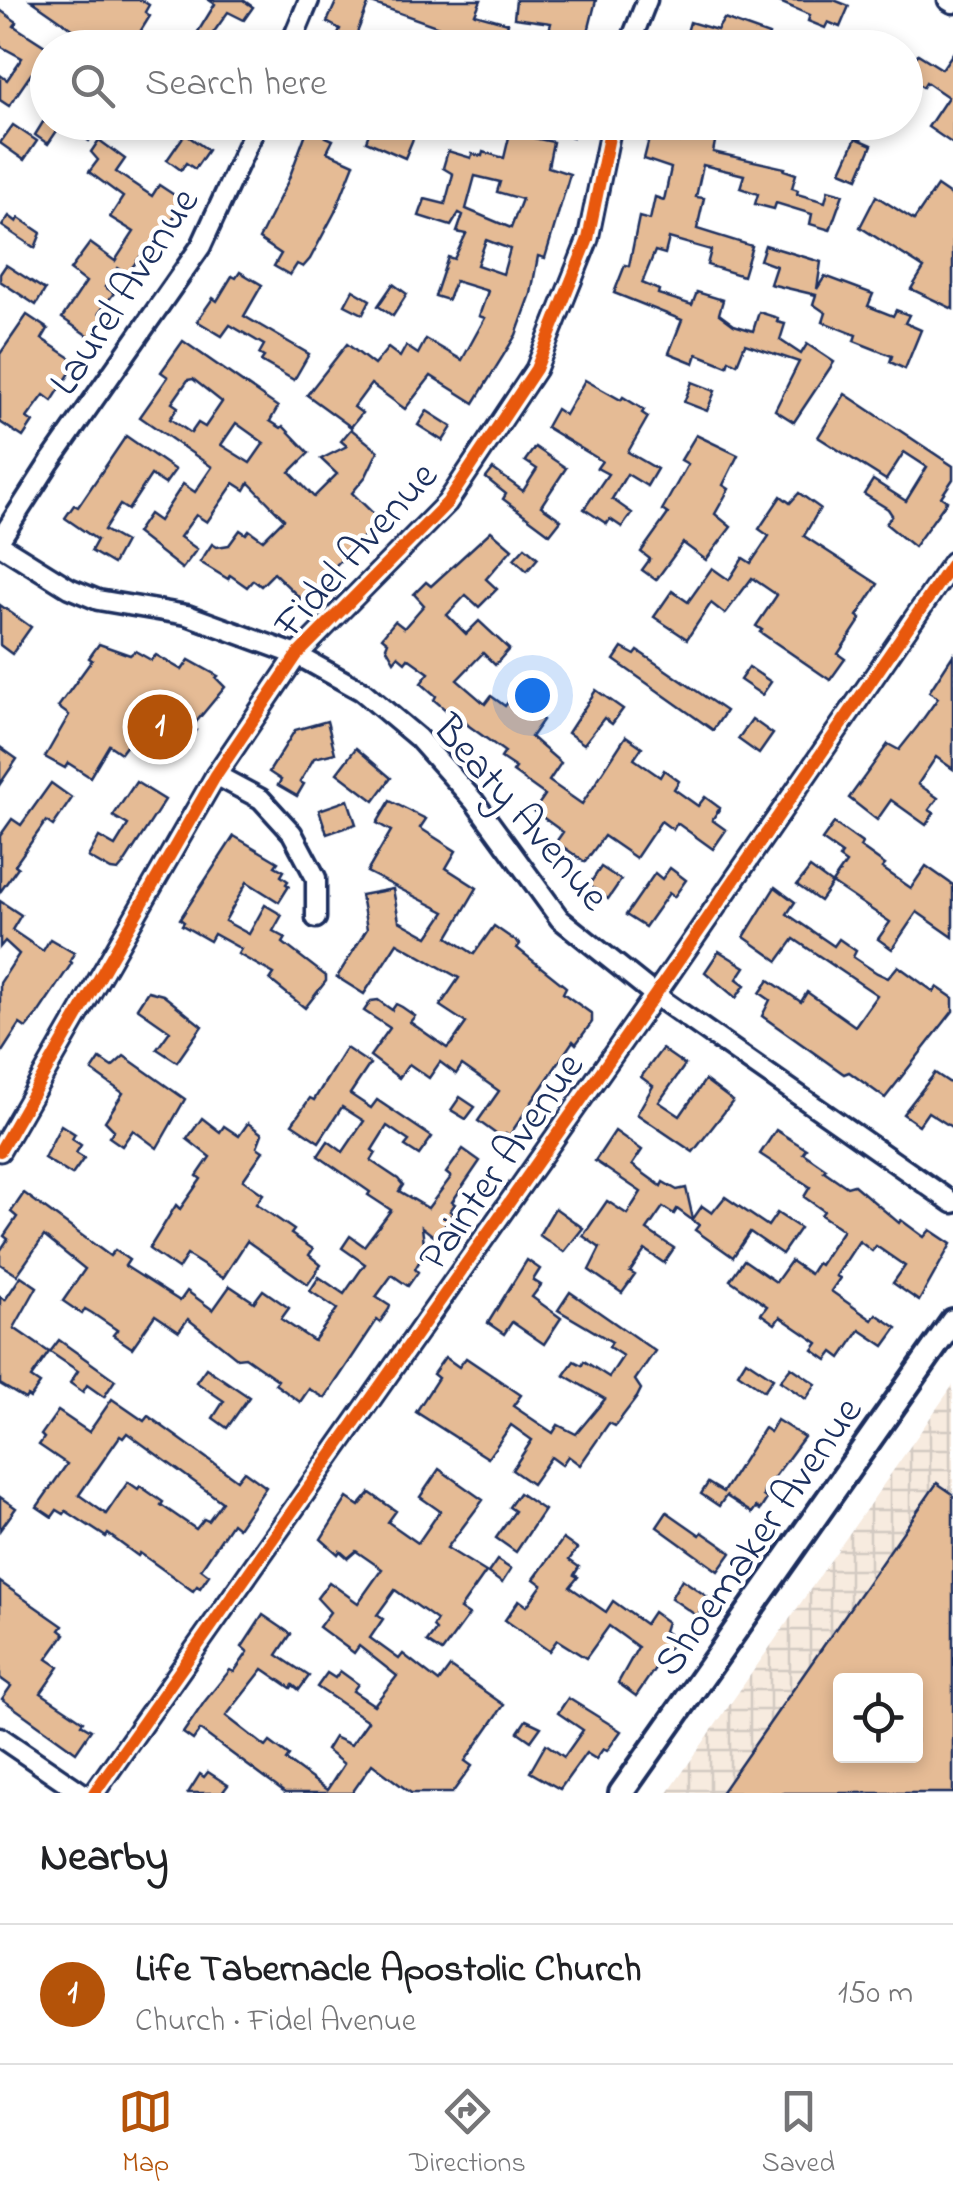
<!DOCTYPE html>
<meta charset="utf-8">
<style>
:root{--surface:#fff;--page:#f6f6f6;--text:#202124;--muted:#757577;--line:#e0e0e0;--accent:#b45309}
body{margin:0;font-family:"Indie Flower",sans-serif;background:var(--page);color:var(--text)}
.controls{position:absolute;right:30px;bottom:30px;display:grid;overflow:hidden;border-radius:10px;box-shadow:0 5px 15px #0003}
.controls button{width:90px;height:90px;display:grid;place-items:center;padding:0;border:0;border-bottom:2px solid var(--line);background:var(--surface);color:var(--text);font:50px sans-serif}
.you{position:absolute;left:532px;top:695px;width:35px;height:35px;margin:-25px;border:8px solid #fff;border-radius:50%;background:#1a73e8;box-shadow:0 0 0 15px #1a73e833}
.badge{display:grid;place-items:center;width:65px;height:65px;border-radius:50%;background:var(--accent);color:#fff;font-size:32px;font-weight:700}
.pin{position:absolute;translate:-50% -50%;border:5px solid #fff;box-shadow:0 2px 10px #0006}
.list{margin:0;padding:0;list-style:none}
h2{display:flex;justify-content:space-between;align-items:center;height:130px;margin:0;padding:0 40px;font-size:42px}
h2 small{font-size:32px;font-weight:400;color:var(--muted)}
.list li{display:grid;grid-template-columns:65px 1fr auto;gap:30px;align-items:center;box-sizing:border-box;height:140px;padding:0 40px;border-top:2px solid var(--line)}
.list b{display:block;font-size:38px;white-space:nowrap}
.list p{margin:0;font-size:32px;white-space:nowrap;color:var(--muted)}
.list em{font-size:32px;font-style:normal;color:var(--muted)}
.icon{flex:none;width:55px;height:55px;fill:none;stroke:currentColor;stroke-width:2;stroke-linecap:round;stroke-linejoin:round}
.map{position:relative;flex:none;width:953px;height:1793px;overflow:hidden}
.search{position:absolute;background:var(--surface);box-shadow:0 5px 15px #0003;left:30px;right:30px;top:30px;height:110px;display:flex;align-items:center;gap:25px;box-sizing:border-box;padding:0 35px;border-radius:55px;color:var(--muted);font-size:38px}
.sheet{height:270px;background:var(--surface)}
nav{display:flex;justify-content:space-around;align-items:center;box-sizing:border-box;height:140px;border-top:2px solid var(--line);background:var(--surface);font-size:28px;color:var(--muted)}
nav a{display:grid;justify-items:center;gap:5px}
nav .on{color:var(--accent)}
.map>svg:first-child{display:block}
</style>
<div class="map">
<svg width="953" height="1793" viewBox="0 0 953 1793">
<defs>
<pattern id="industrial-grid" width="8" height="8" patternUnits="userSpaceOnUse" patternTransform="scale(2.5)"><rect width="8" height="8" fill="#f7ebdf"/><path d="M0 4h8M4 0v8" fill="none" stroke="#d3cac2"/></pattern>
</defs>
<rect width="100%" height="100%" fill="#fff"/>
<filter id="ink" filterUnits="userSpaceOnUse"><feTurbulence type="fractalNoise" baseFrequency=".01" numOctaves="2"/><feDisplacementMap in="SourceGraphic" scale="20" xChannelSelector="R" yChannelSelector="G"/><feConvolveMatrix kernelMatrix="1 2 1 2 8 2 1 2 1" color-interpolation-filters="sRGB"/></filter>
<g filter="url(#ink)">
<path fill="url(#industrial-grid)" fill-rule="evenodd" d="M953,1385v408h-285zM840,1680h76v76h-76z"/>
<g fill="#e5bb95" stroke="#1b2f5e" stroke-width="2.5" fill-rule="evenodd">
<polygon points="31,0 141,0 149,5 145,12 150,16 135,40 146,48 85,48 72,39 77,32"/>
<polygon points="209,0 243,0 253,7 244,20 228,12 211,36 230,48 188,48 215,4"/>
<polygon points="337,0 481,0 475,14 508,23 501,48 479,48 441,32 442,28 369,2 355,38 377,48 332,48 340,29 327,22"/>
<polygon points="516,0 596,0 584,48 547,39 551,23 514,18"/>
<polygon points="775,0 834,0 849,6 840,27 828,22 825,28 808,21 810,15"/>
<polygon points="0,10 17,22 14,26 48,48 48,85 31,74 9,106 0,100 0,75 7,80 22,58 0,46"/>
<polygon points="724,19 769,35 766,48 717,48 718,45 686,36 690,22 717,30"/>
<polygon points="953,53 953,144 928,127 948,97 926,82 923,87 906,76 918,54 942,69"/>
<polygon points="43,122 63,122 48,144 35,135"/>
<polygon points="63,122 102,122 89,141"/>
<polygon points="390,122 420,122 405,158 366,141 372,126 385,131"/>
<polygon points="532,122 576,122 573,137 531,128"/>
<polygon points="685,122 719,122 713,152 785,168 784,170 796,174 792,188 798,190 797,194 825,202 828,190 843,194 830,230 810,224 812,214 776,203 774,209 755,204 758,194 740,188 744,175 703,165 696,197 704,198 697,229 752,246 743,276 707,265 711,250 669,238 665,254 655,251 642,283 659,290 658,294 692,305 697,292 723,300 719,314 734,325 753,331 759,312 778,318 777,322 785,324 780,340 801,354 807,344 834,362 794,422 775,410 799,362 745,344 737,364 729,360 727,366 697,354 694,363 669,353 682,320 614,293 625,265 629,266 639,217 650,220 655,197 664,200 671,168 644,159 650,135 680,142"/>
<polygon points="13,125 37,141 24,160 0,143"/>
<polygon points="309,125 328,134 326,137 333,140 327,152 354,164 335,212 310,259 303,267 297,264 290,275 274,266 281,254 259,239 288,181"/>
<path d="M510,133l43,9 -5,25 22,7 -25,84 -7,-2 -7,38 -15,41 -42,68 -43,-27 -26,33 -34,-25 -17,23 8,6 -11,14 -44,-32 40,-51 27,21 14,-17 12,9 6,-11 12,8 8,-15 36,21 23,-42 -6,-2 9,-25 -33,-10 -7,19 -13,-4 13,-39 6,2 12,-25 -9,-2 6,-17 -4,-2 -8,13 -32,-10 6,-17 20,5 8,-30 -10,-6 5,-17 23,7 1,-4 10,2 1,-4 21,6zM475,176l25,6 -3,10 25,7 -11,29 -45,-19zM486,240l24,9 -7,25 -26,-9z"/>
<polygon points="185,134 208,150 195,169 186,163 181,170 167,160"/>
<polygon points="856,138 872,145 858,178 841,171"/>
<polygon points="99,140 125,159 116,172 152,196 159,185 185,202 147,256 143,253 127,274 118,268 105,287 114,293 99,313 105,317 91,338 62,318 86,282 70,270 90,243 115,261 134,232 110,217 123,197 89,172 98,160 91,152"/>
<polygon points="937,186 953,197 953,309 911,289 924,268 860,227 876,196 914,220"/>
<polygon points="9,216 17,222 19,218 41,233 35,248 2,226"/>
<polygon points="765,245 821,262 817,289 825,276 873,294 868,306 893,316 896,310 909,315 905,323 921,330 905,369 890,362 892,356 854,341 856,335 823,322 826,313 813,304 816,295 770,284 776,266 760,260"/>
<polygon points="6,265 45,290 36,305 0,281 0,274"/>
<polygon points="240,272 262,285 244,316 309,354 294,380 261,361 264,357 259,354 264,345 230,325 222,336 197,321 213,298 217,301 232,276 236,278"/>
<polygon points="393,284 407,294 393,316 378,306"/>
<polygon points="353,290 370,300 363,314 345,305"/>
<polygon points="27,315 48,329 42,339 77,362 52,401 44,395 27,418 33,422 23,437 0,422 0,354"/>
<path d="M183,341l95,66 -8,14 11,7 2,-2 26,27 -19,19 24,25 23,-23 -16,-15 26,-13 -6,-5 10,-12 27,22 -12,25 -14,17 28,27 -78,80 -28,-27 -13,13 -8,-6 -6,7 -17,-12 -2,4 -28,-17 12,-18 5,3 12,-2 11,-15 6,4 3,-4 14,10 21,-21 -35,-36 -4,7 -11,-7 -27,39 -11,-7 -16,22 17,12 -15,20 -46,-36 13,-19 10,7 24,-37 12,8 17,-25 -72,-50 28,-40 -7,-5zM193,379l29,23 -17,25 -7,-4 -7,10 -21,-14 8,-12 -6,-4 16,-23zM236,423l28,20 -14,20 -29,-18z"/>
<polygon points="585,380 621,400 623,397 644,410 642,413 648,417 628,452 657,469 647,486 627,474 612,499 632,513 622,527 610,519 607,524 584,509 608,474 597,468 602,461 546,427 556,409 565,415"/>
<polygon points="692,382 715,391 707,411 684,402"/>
<polygon points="845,394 953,466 953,479 941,497 947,501 914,547 886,524 892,515 888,509 864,494 873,480 906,501 927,467 904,452 886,480 818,437"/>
<polygon points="427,411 452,427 443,441 418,425"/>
<polygon points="696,435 738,455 723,485 729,489 715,514 731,527 706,560 683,543 656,580 642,570 650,559 641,552 668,514 662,510 688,464 681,460"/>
<polygon points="126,436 175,470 165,484 151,475 128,510 120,505 104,530 125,542 113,564 91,551 97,540 65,518 74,505 78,507"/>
<polygon points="535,447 566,468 541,506 561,520 550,534 503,499 506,494 486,478 493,469 523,491 537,469 525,461"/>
<polygon points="799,493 820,508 804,536 878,584 857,616 861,619 838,654 845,659 830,680 760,632 762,630 756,626 777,595 752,578 725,614 711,603 687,639 654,617 672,591 688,602 712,568 729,580 743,558 751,563 769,536 759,529 781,496 790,503"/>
<polygon points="491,531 512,549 486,579 497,589 479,607 466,595 447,615 466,634 479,621 509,649 495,665 483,653 457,680 485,704 491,696 505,706 508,702 522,713 525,708 543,720 531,737 561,763 549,781 582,804 626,736 642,747 634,759 660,777 664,770 679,781 674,789 698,806 705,797 720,808 712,820 726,830 713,849 677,823 673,830 661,821 636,858 604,836 585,862 556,842 563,832 534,811 545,795 513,772 516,768 501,758 505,752 469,726 450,707 447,711 434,700 436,696 421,683 429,673 408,658 405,662 398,656 394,661 386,647 388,642 382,637 395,621 404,628 424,605 414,594 426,582 431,586"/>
<polygon points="525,547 538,558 527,571 514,559"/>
<polygon points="0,605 31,627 12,654 0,645"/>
<polygon points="99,644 130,655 135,651 151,660 156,655 182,670 189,660 218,676 216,678 225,687 192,727 196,730 183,748 170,740 167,745 141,726 121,753 109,745 90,777 68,763 65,768 45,757 69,715 58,707 92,660 89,658"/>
<polygon points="622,648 635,655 638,651 726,711 713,730 614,660"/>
<polygon points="953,655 953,769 936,757 918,784 938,798 929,810 934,813 926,825 891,800 877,820 849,798 888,744 899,750 918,726 938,698 929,692"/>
<polygon points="749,667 771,682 762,695 740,680"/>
<polygon points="596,690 623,709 612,724 604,718 584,744 568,733"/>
<polygon points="752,719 773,734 759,754 738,739"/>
<polygon points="327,721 335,753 314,758 300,782 304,784 297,796 278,785 281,780 269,772 295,730"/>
<polygon points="0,747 17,759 0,784"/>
<polygon points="356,748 391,778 374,801 337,773"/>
<polygon points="136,782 165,800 123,865 118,871 111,870 88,857 99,837 115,846 128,825 113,816"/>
<polygon points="51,783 72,798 53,826 46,821 15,865 18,867 0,892 0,836 12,819 21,825"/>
<polygon points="348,800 356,824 327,834 319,810"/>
<polygon points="390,801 426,819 420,828 456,851 446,868 477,888 448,937 474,954 494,926 520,944 517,948 566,987 563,993 592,1014 592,1022 576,1044 573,1041 509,1136 506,1134 503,1139 478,1121 499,1091 462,1065 456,1074 440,1062 429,1078 409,1064 399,1078 370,1056 390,1028 364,1011 371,1001 378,1000 392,1010 396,1004 402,1007 415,1016 410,1022 447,1048 452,1043 466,1023 440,1006 459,978 397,943 364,994 337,977 367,929 361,895 393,889 399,921 428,937 445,912 367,872 391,831 377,823"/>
<polygon points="834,823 862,843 860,847 885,865 882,868 911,888 926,866 953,885 953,937 917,912 892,949 878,939 890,922 832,883 846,863 839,858 842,854 822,840"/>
<polygon points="234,836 278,862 275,866 284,871 281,876 288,881 286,884 289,886 279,902 247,882 225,921 249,934 265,905 282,915 273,931 286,938 283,943 326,976 326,981 305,1008 270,980 274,974 238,954 241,949 214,934 210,941 182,925 184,922 180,919"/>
<polygon points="601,867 621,880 608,899 589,885"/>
<polygon points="670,868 686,880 674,897 669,893 645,927 626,915 655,873 662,879"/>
<polygon points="810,868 832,884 820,901 797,885"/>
<polygon points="775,887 795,902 787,914 834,946 839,939 856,951 853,957 877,973 888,978 898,966 934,992 937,987 953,998 953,1011 885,1098 849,1072 844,1074 762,1016 770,1000 760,993 769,980 801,1002 807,992 855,1026 877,995 794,939 778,961 744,937"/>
<polygon points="0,901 21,915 12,930 43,951 50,939 74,953 70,961 72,963 37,1015 26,1028 20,1024 0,1055 0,983 19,954 5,941 0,947"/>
<polygon points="719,951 745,967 737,979 745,985 736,998 705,972"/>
<polygon points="148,991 163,995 202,1026 177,1062 157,1049 170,1031 137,1008"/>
<polygon points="346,1048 370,1064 350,1094 371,1108 377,1100 432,1137 419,1155 405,1146 409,1141 387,1126 372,1150 376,1153 371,1161 398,1179 403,1185 399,1191 428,1208 451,1177 446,1173 463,1149 480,1161 452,1202 455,1204 450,1211 453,1213 436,1238 422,1227 425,1252 415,1269 418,1272 408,1286 392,1275 376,1297 390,1306 389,1309 380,1322 377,1320 325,1398 309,1389 300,1402 275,1384 278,1380 245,1357 237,1358 188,1319 179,1331 155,1315 132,1348 113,1335 117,1330 92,1313 85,1309 82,1314 63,1301 85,1269 44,1236 17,1275 0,1264 0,1251 8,1239 4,1236 17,1217 11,1212 24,1193 110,1256 115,1250 129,1260 125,1266 180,1301 187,1291 213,1310 230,1286 254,1302 263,1290 289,1308 281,1319 314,1341 337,1309 310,1291 319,1277 344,1294 365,1264 342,1248 350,1236 364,1246 391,1210 368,1195 370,1192 318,1156 328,1141 343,1152 364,1121 342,1107 319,1142 292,1124 310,1098 314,1100"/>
<polygon points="662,1049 685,1065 659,1102 680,1116 705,1080 733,1101 693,1152 637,1114 653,1086 641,1077"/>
<polygon points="124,1056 185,1099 157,1148 133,1130 122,1146 109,1137 114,1130 105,1121 123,1093 92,1071 100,1059 112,1067"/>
<polygon points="935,1073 953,1085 953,1128 928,1112 919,1125 903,1114"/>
<polygon points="460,1097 475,1107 466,1119 451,1110"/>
<polygon points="202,1118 220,1132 224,1126 239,1136 248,1123 262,1134 257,1147 263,1151 243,1180 263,1194 256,1204 294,1230 291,1234 313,1249 309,1255 321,1265 308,1284 247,1241 223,1278 187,1255 178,1269 149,1249 176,1205 180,1209 201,1179 197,1176 210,1157 187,1139"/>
<polygon points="61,1125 75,1134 72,1139 81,1145 76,1153 84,1158 72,1175 44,1158"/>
<polygon points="776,1130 806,1149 803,1153 826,1169 824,1171 847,1187 854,1185 899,1223 901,1220 924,1237 930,1230 951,1244 919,1301 893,1283 905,1266 876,1246 872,1251 859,1241 836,1276 840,1278 831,1291 872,1320 876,1314 897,1328 884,1346 860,1330 841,1358 833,1352 827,1360 813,1350 818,1343 780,1317 775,1324 761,1314 767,1306 730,1280 744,1260 776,1282 791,1261 810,1274 817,1263 820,1265 843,1230 821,1215 824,1211 804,1197 810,1187 760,1154"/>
<polygon points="615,1131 642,1150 632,1165 661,1186 663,1182 677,1190 686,1188 693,1219 702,1206 712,1213 725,1197 768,1226 777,1213 800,1228 782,1254 750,1232 733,1257 695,1230 699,1225 677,1209 674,1214 663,1207 647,1230 674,1248 664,1263 645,1250 630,1272 635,1275 622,1293 589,1270 600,1248 583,1236 607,1201 627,1214 641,1192 595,1161"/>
<polygon points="555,1208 583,1228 564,1252 539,1235"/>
<polygon points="527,1260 540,1269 533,1280 541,1285 532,1297 561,1318 544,1344 512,1322 504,1334 488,1323"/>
<polygon points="21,1276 37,1287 14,1328 49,1352 31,1378 40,1384 30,1398 27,1396 25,1399 0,1384 0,1297 5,1300"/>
<polygon points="570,1292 655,1351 635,1380 641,1389 637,1397 615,1426 609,1423 580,1465 568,1456 562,1465 551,1457 532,1484 512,1470 532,1440 511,1425 488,1458 416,1412 438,1378 433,1374 445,1357 459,1367 466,1358 521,1395 513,1406 553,1433 558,1425 576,1434 605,1399 564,1375 574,1361 582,1365 584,1361 609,1377 623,1356 609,1347 612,1342 558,1310"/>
<polygon points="59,1340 115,1380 104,1397 87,1385 83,1392 70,1383 78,1371 50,1352"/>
<polygon points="746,1360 773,1378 764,1391 738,1373"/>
<polygon points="791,1367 816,1384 806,1399 780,1381"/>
<polygon points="206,1368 249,1397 227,1428 213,1418 224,1401 196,1382"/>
<path d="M112,1399l32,22 4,-5 89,64 7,-9 22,16 -28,41 -6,-5 -31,46 8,6 -9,13 -3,-2 -4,5 -53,-38 -2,3 -30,-22 -2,3 -40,-26 -2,3 -7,-4 -5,7 -15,-10 30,-43 -28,-19 5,-7 -3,-3 17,-24 31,21zM127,1433l95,69 -14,19 -4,-2 -8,10 -35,-24 2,-3 -23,-16 -2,3 -10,-7 -22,32 -27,-19 41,-59 3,2z"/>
<polygon points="777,1420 804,1437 764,1491 763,1496 767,1499 760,1510 756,1507 752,1513 726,1496 719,1506 701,1494 708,1483 723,1492 764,1428 770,1432"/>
<polygon points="439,1469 483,1500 447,1548 486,1572 460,1609 469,1615 442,1652 427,1642 436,1630 433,1627 437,1620 395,1590 377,1615 383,1619 370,1638 399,1659 403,1654 439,1682 450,1667 504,1705 465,1761 472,1766 452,1793 411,1793 372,1764 352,1793 285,1793 200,1730 193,1740 183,1733 205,1701 230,1670 234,1672 248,1652 242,1647 263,1615 291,1634 277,1655 309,1676 299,1690 293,1685 291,1688 263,1669 226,1716 266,1747 270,1742 289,1756 286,1760 327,1790 344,1764 326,1750 334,1737 351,1745 368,1721 317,1687 327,1673 335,1678 340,1671 358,1684 353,1691 374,1705 397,1676 359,1646 354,1653 319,1627 330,1612 317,1598 329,1582 358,1603 382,1569 356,1551 348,1558 340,1551 338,1554 321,1539 347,1498 359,1506 370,1493 396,1511 388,1522 418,1543 440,1511 420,1497"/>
<path d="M937,1483l16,11v299h-232zM840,1680h76v76h-76z"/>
<polygon points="519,1493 544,1510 516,1552 496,1538 515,1511 509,1507"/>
<polygon points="0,1497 16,1508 0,1530"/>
<polygon points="667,1512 700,1535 702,1532 728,1550 731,1553 718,1571 657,1527"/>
<polygon points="563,1539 577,1549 569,1560 579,1567 574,1575 578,1577 570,1587 606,1612 613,1601 645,1624 653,1612 667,1622 664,1631 675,1639 636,1696 618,1683 638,1647 609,1626 586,1658 557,1640 549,1651 505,1620 519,1600 527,1606 542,1585 534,1579"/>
<polygon points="497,1560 511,1569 502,1583 488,1573"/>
<polygon points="682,1579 709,1598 697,1616 671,1598"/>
<polygon points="0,1582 63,1626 60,1630 65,1634 47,1659 59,1667 41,1693 83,1721 81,1724 91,1730 76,1752 2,1699 11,1686 0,1678"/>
<polygon points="568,1698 621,1731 607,1751 603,1749 596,1759 586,1753 560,1789 530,1772 546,1744 564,1757 583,1730 558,1713"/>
<polygon points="526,1720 541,1727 531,1741 518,1732"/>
<polygon points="208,1772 228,1785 222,1793 188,1793 200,1774 204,1777"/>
</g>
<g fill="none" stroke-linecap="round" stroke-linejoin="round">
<defs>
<g id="minor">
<polyline points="948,0 953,3"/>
<polyline points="289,48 309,0"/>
<polyline points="628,48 647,0"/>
<polyline points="0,540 50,462 201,246 258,122"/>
<polyline points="0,545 69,588 98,600 187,615 297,655 362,691 418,738 474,801 560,919 655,995 953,1203"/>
<polyline points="216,775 261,799 292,833 316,878 316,918"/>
<polyline points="0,1151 216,775 297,655 447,503 536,369 588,239 612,122"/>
<polyline points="0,1737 82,1793"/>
<polyline points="94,1793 655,995 953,562"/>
</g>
<polyline id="major" points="621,1793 953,1321"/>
</defs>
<use href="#minor" stroke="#1b2f5e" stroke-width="25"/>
<use href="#major" stroke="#1b2f5e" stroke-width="30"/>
<use href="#minor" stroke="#fff" stroke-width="18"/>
<use href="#major" stroke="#fff" stroke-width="22"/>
<defs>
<g id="cycleway">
<polyline points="0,1151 216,775 297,655 447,503 536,369 588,239 612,122"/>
<polyline points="94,1793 655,995 953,562"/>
</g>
</defs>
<use href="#cycleway" stroke="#fff" stroke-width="19"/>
<use href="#cycleway" stroke="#e8590c" stroke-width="12"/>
</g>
</g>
<g text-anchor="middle" stroke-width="9" stroke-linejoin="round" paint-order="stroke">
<g font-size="42" fill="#1b2f5e" stroke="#fff">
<text transform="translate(122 290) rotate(-57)" y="15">Laurel Avenue</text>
<text transform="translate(354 548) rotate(-48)" y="15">Fidel Avenue</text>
<text transform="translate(523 811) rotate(49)" y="15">Beaty Avenue</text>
<text transform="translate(499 1160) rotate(-55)" y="15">Painter Avenue</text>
<text transform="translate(756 1535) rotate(-55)" y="15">Shoemaker Avenue</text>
</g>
</g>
</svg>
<div class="controls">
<button><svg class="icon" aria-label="locate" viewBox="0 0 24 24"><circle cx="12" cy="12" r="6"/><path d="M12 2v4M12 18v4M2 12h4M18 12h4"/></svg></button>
</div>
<div class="you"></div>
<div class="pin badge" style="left:160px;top:727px">1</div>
<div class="search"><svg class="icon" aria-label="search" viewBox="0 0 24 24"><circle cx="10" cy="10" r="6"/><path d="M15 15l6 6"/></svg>Search here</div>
</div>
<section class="sheet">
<h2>Nearby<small></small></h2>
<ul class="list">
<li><span class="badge">1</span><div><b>Life Tabernacle Apostolic Church</b><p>Church · Fidel Avenue</p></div><em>150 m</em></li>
</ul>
</section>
<nav>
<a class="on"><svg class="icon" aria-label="map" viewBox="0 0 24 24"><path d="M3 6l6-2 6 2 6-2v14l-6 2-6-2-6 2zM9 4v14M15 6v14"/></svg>Map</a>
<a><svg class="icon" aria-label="directions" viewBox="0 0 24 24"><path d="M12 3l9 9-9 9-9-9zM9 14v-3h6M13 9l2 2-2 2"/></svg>Directions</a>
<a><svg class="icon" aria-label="saved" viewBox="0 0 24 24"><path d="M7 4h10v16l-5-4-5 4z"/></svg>Saved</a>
</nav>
